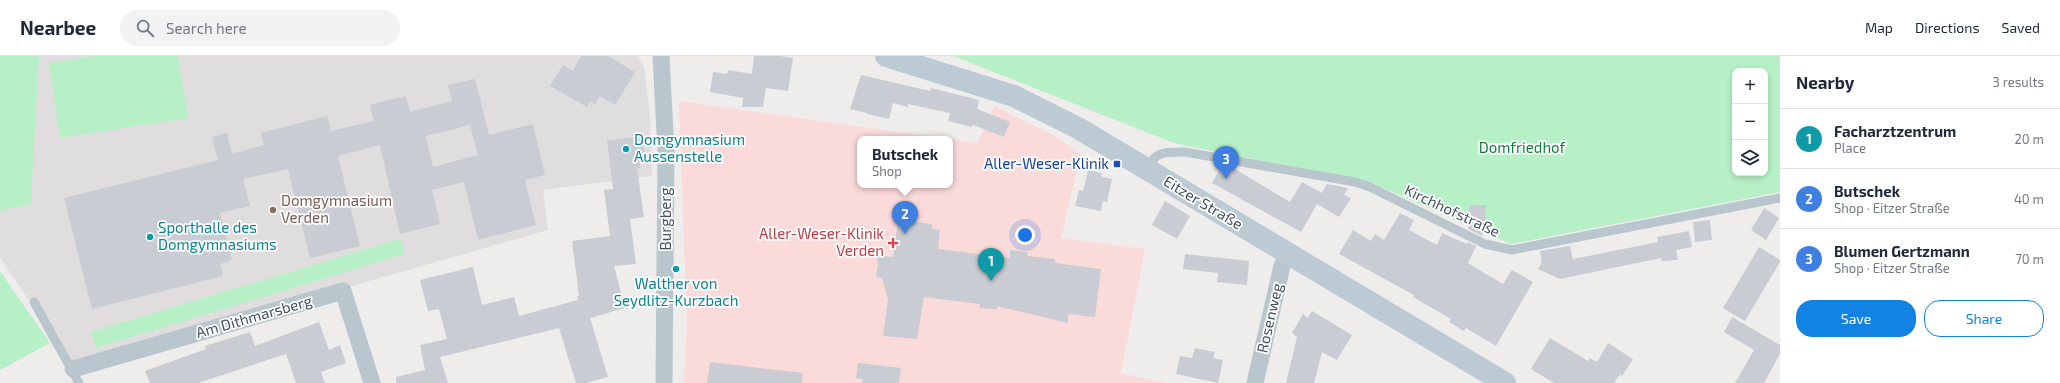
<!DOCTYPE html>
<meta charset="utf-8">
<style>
:root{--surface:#fff;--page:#f2f2f3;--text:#1f2937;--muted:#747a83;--line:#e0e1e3;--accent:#1283e3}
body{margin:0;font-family:"Exo 2",sans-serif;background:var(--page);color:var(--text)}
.controls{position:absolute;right:12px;top:12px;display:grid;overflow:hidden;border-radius:8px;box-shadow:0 2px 6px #0003}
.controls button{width:36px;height:36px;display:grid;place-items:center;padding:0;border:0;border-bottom:1px solid var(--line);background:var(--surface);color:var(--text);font:20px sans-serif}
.you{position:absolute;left:1025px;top:179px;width:14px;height:14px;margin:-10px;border:3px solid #fff;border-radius:50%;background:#1a73e8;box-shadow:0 0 0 6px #1a73e833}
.badge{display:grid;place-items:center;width:26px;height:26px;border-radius:50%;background:var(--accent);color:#fff;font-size:13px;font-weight:700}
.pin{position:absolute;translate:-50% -33px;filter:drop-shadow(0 1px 2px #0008)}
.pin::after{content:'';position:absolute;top:21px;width:14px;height:12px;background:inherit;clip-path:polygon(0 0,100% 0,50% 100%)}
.popup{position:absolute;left:857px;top:80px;width:96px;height:52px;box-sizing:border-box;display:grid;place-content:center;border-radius:8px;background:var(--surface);filter:drop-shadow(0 1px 3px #0005);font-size:13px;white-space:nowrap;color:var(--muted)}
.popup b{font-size:15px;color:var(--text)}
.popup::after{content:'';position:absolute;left:50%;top:100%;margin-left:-8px;border:8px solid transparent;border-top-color:var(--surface)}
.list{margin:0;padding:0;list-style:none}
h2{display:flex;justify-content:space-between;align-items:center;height:52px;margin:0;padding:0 16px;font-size:17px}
h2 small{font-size:13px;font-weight:400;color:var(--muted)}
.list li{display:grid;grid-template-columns:26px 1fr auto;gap:12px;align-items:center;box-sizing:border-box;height:60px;padding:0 16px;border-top:1px solid var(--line)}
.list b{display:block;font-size:15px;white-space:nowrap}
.list p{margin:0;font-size:13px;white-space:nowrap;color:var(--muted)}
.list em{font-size:13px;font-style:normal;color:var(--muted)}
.actions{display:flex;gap:8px;padding:12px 16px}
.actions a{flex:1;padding:9px 0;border:1px solid var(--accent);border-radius:16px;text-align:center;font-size:14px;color:var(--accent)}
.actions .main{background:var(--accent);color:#fff}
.icon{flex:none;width:22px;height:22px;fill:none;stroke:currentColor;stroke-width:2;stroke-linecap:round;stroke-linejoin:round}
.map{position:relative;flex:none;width:1780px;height:327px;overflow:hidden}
header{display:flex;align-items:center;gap:24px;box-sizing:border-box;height:56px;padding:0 20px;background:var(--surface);border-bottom:1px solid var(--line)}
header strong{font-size:19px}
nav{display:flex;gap:22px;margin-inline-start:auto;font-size:14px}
.search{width:280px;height:36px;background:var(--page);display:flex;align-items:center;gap:10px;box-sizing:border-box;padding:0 14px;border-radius:22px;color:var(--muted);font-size:15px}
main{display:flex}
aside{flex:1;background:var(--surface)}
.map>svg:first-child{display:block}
</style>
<header>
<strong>Nearbee</strong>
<div class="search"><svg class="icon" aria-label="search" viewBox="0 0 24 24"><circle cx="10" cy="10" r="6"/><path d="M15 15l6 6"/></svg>Search here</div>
<nav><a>Map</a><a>Directions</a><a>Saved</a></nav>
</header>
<main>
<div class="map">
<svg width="1780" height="327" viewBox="0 0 1780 327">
<rect width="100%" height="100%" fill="#efecec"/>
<polygon fill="#e0ddde" points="0,0 638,0 644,12 650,59 652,120 543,134 548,174 74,309 0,202"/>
<polygon fill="#fbdada" points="679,45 947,83 860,83 860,129 950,129 950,83 977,87 994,50 1053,79 1081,98 1061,182 1145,193 1121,317 1166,327 684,327 687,268"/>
<g fill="#b7f0c7" fill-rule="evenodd">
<polygon points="0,0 39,0 31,148 0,155"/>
<polygon points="95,0 178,0 188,62 60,82 49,7"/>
<path d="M953,0h827v136l-269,52 -137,-60 -200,-41zM1735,15h30v102h-30z"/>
<polygon points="400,183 405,198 96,292 91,276"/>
<polygon points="0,215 50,287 0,314"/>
</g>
<g fill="#c9ccd2" fill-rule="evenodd">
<polygon points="581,0 608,0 635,16 615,49 600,40 595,48 590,45 587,51 550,30 563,9 573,15"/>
<polygon points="754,0 779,0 793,2 788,35 766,32 763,51 742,51 743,42 710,36 713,16 727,18 728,14 752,18"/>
<polygon points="861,19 930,35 931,32 979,44 977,53 1010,66 1004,81 973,69 972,71 948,65 950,57 908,48 908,51 893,47 889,63 867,58 867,57 850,53"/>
<path d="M475,23l14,56 44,-11 12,51 -20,5 11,45 -58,15 -14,-58 -32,8 8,34 -40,10 -20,-89 -42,11 22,90 -50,12 -22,-89 -45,10 7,27 -30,7 12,47 -12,4 3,12 -131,33 -28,-111 154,-38 -6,-23 15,-4 5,21 32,-9 -3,-12 66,-17 4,15 43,-10 -4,-16 18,-5 18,-4 4,16 42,-11 -4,-16zM470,69l8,30 -45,12 -7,-31z"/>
<polygon points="643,81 645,101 639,102 640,112 637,112 644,161 630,163 636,208 614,210 625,252 590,262 608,321 586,327 576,327 559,272 440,301 448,327 396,327 396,321 425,314 420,289 447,283 439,253 428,255 420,224 473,211 482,249 514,241 519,260 578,244 577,240 579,240 572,185 610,180 604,134 613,133 607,84"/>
<polygon points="1222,109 1230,110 1290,146 1302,126 1322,137 1327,128 1348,132 1344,139 1351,142 1339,161 1317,148 1301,176 1212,127"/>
<polygon points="1088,114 1101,117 1102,121 1112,123 1107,146 1103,145 1101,155 1075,150 1079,134 1083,135"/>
<polygon points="1165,145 1190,160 1177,183 1152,169"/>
<polygon points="1469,149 1486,149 1484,174 1482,180 1468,173"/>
<polygon points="1764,152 1779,162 1766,184 1751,174"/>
<polygon points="1400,157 1414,164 1409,174 1437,189 1442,177 1467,188 1467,186 1476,190 1468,207 1503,228 1512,214 1533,226 1496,290 1466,272 1464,275 1449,266 1451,263 1413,241 1414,239 1339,198 1353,174 1371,185 1375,178 1384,184"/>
<polygon points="898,164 932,168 932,173 940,174 938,193 1010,202 1010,194 1028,196 1027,200 1055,203 1055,207 1101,213 1095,261 1068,258 1068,267 997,250 997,253 979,252 980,248 924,241 917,283 883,280 888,243 882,222 876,221 878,208 876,199 893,201"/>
<polygon points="1710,164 1712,184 1695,186 1693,166"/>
<polygon points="1689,175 1692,191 1676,194 1678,204 1662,205 1661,202 1560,223 1538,213 1542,206 1540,195 1570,190 1573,203 1658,186 1657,181"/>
<polygon points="1759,191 1780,204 1780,206 1745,265 1723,252"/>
<polygon points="1185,198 1249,205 1247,229 1217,226 1218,217 1183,213"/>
<polygon points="1312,255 1352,279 1337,304 1322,296 1314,327 1286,327 1297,281 1292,277 1303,258 1308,262"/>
<polygon points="1732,261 1780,289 1780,298 1764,327 1735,327 1754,294 1724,276"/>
<polygon points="319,266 329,294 340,289 346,307 321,316 325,327 296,327 286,298 198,327 150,327 145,315 206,293 205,290 250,276 255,290"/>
<polygon points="1550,282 1588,305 1590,302 1597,306 1608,287 1633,303 1622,320 1620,318 1614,327 1554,327 1531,313"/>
<polygon points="1195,292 1215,296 1213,302 1223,304 1218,327 1176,318 1180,300 1192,302"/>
<polygon points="710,306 803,317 802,327 707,327"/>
<polygon points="858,307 901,312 899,327 862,327 863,323 856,322"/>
</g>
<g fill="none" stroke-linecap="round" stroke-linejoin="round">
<g stroke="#bac6cd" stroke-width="9">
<path d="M1146,112c11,-17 18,-16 39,-16l170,30 15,5 115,57 27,6 268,-52"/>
<polyline points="34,246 79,327"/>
</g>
<g stroke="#bac6cd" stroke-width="17">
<polyline points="661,0 666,95 664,327"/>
<polyline points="73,313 343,235 372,327"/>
<polyline points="1255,327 1282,210 1288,197"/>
</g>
<polyline stroke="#bccad4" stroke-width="22" points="886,0 1014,40 1078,72 1505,327"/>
</g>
<g fill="#0f9aa8" stroke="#fff" stroke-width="1.5">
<circle cx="626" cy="93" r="4"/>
<circle cx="150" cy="181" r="4"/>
<circle cx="676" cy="213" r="4"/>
</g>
<rect fill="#1a4fb4" stroke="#fff" stroke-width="1.5" x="1113" y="104" width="8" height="8" rx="2"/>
<circle fill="#8d6e63" stroke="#fff" stroke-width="1.5" cx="273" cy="154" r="4"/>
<path fill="#e0444e" stroke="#fff" stroke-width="1.5" d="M891 181h4v4h4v4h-4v4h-4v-4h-4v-4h4z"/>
<g text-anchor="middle" stroke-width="3.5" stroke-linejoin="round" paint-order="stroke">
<g font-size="15" fill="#0d838f" stroke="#fff" text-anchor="start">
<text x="634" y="89">Domgymnasium<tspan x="634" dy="17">Aussenstelle</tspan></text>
<text x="158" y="177">Sporthalle des<tspan x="158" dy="17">Domgymnasiums</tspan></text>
<text x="676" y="233" text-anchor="middle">Walther von<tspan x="676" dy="17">Seydlitz-Kurzbach</tspan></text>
</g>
<g font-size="15" fill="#137d3d" stroke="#fff">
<text x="1522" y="97">Domfriedhof</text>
</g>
<g font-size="15" fill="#164399" stroke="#fff" text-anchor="end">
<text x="1109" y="113">Aller-Weser-Klinik</text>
</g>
<g font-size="15" fill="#785e54" stroke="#fff" text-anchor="start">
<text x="281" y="150">Domgymnasium<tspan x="281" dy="17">Verden</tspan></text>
</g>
<g font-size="15" fill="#44525a" stroke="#fff">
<text transform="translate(1203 147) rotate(31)" y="5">Eitzer Straße</text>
<text transform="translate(1452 155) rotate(25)" y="5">Kirchhofstraße</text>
<text transform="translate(666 163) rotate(-90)" y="5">Burgberg</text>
<text transform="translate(254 261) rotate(-16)" y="5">Am Dithmarsberg</text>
<text transform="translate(1270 262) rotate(-77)" y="5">Rosenweg</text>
</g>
<g font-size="15" fill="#be3a42" stroke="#fff" text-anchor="end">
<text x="884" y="183">Aller-Weser-Klinik<tspan x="884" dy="17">Verden</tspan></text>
</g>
</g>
</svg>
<div class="controls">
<button>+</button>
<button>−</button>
<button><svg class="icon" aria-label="layers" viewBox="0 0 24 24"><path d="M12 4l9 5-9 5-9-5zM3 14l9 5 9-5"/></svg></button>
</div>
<div class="you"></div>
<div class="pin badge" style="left:991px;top:225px;background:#0f9aa8">1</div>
<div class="pin badge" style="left:905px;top:178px;background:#3f7fe0">2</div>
<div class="popup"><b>Butschek</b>Shop</div>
<div class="pin badge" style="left:1226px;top:123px;background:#3f7fe0">3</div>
</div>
<aside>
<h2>Nearby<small>3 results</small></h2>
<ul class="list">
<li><span class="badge" style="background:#0f9aa8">1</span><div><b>Facharztzentrum</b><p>Place</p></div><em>20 m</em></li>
<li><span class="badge" style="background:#3f7fe0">2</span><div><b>Butschek</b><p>Shop · Eitzer Straße</p></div><em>40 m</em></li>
<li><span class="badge" style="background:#3f7fe0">3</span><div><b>Blumen Gertzmann</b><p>Shop · Eitzer Straße</p></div><em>70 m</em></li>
</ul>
<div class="actions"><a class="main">Save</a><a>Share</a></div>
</aside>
</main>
